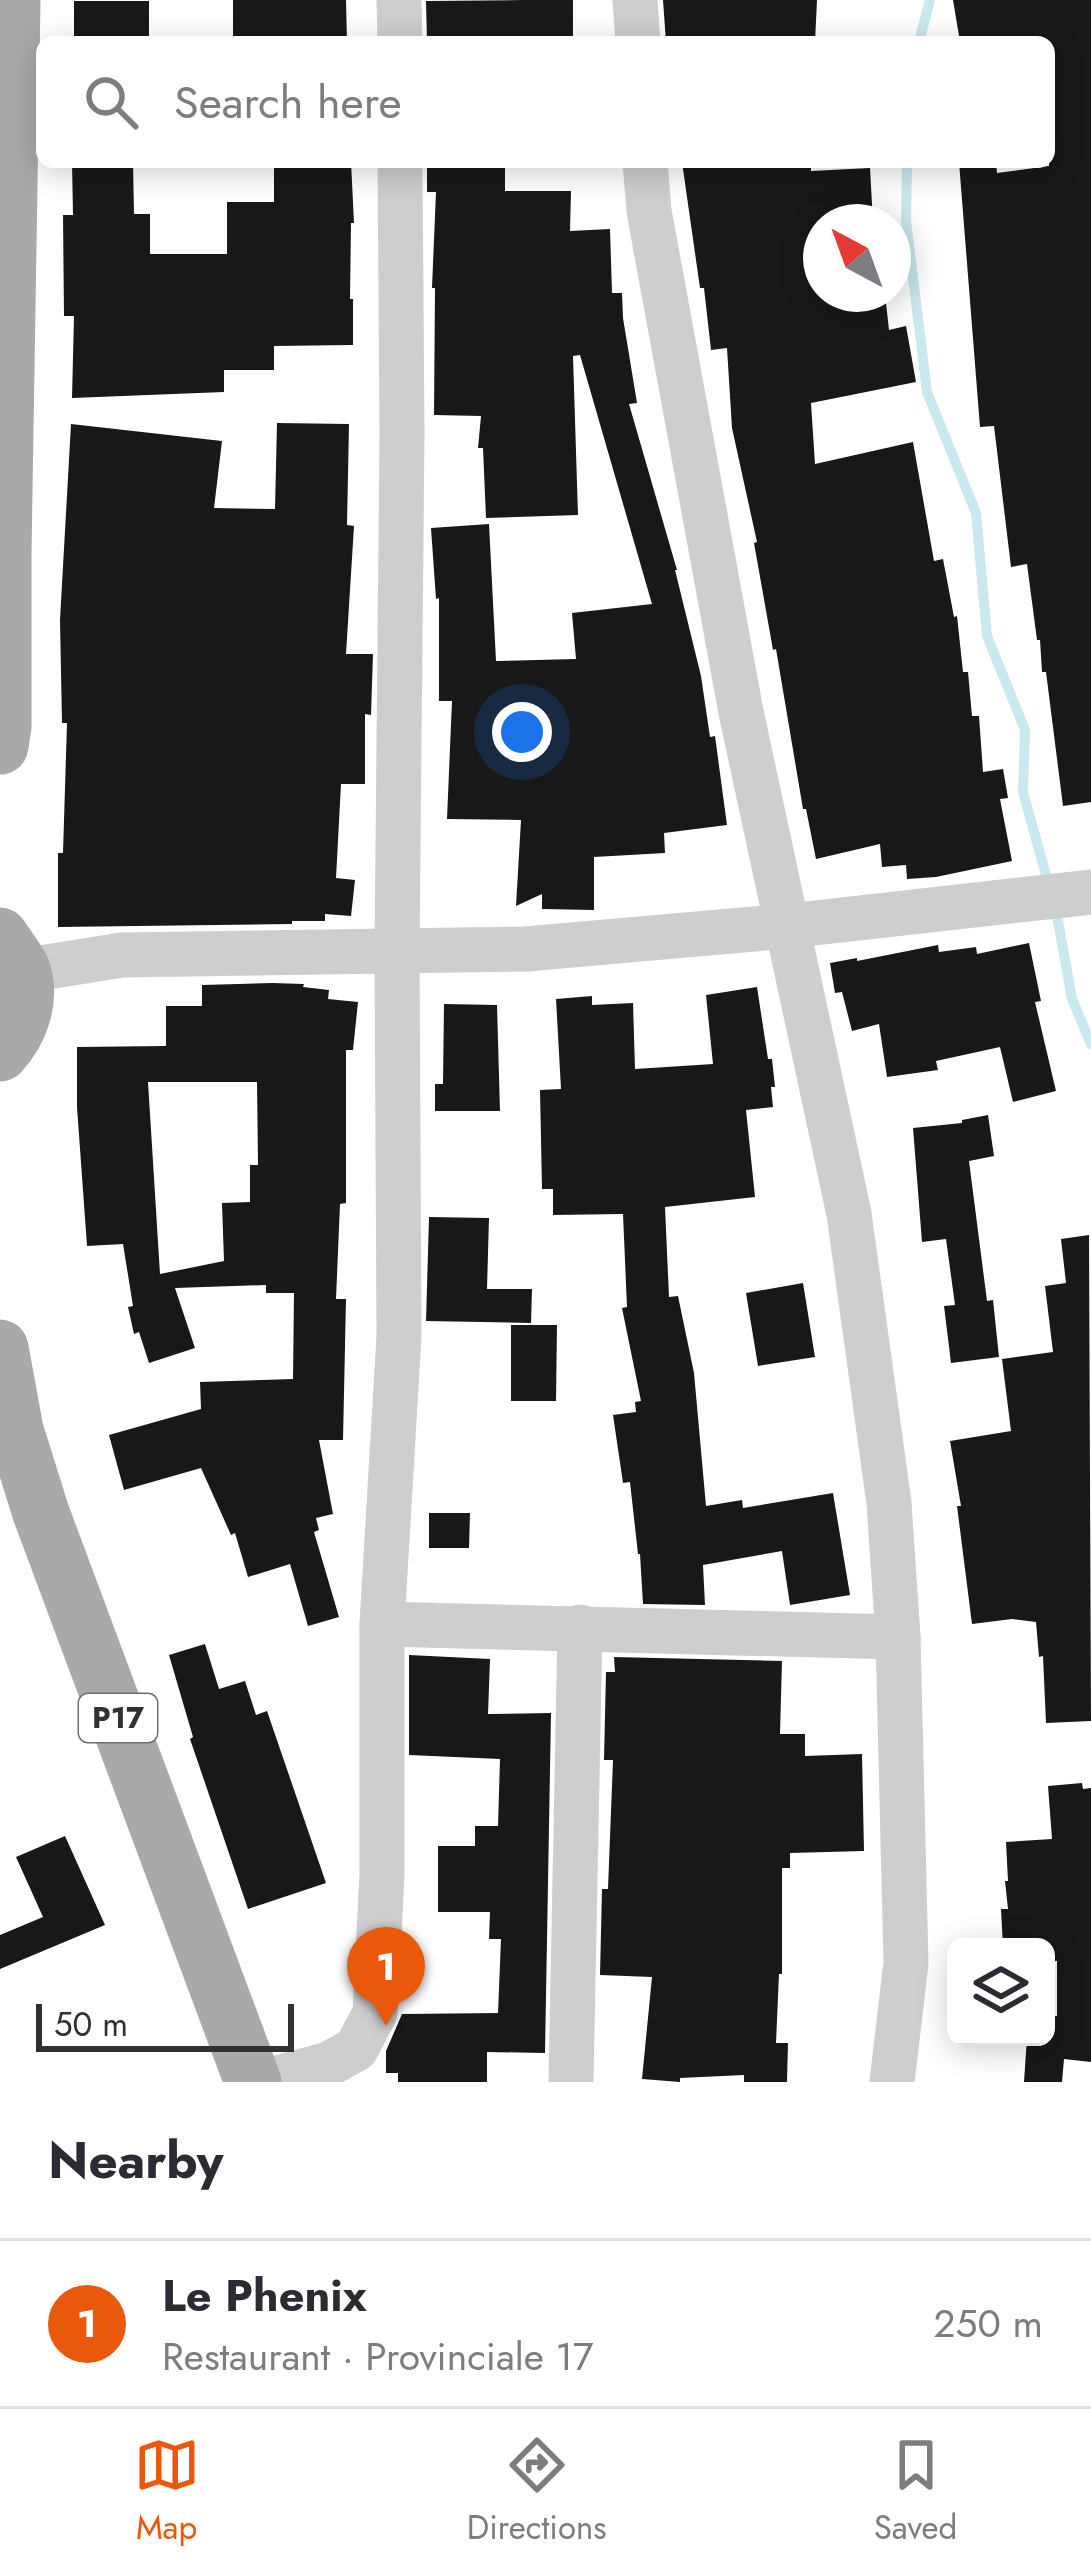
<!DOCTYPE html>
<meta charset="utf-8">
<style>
:root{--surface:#fff;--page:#f2f2f3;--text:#2b2b33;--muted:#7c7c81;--line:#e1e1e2;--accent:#ea580c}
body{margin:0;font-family:Jost,sans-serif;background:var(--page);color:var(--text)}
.controls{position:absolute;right:36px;bottom:36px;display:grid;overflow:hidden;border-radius:18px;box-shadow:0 6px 30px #0003}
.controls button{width:108px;height:108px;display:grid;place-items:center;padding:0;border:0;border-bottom:3px solid var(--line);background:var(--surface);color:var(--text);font:60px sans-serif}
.compass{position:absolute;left:803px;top:204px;width:108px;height:108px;border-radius:50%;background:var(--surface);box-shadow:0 6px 30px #0003;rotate:319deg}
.scale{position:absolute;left:36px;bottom:30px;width:258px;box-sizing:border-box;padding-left:12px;border:6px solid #313131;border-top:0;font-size:33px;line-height:42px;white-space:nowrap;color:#313131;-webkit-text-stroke:9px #fff;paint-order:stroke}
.you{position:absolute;left:522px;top:732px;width:42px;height:42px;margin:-30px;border:9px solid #fff;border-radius:50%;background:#1a73e8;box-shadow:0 0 0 18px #1a73e833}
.badge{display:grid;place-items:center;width:78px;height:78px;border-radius:50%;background:var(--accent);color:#fff;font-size:39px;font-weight:700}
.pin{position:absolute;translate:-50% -99px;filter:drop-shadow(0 3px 6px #0008)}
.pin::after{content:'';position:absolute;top:63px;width:42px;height:36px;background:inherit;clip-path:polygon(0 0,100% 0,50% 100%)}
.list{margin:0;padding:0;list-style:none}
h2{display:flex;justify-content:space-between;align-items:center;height:156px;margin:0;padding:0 48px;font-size:51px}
h2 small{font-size:39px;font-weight:400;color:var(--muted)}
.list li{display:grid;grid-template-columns:78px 1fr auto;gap:36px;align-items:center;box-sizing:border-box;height:168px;padding:0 48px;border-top:3px solid var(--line)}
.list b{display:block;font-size:45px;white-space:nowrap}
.list p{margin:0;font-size:39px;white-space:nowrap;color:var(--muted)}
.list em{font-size:39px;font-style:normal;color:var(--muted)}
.icon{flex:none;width:66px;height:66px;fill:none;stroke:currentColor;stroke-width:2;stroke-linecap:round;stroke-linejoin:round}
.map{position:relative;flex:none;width:1091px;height:2082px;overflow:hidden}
.search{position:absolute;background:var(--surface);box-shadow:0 6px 30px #0003;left:36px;right:36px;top:36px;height:132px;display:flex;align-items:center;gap:30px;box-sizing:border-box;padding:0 42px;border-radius:18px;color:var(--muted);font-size:45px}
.sheet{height:324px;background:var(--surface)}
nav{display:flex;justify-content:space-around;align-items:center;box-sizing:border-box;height:168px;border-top:3px solid var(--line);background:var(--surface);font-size:33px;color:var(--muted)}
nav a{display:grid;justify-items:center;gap:6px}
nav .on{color:var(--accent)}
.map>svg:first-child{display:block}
</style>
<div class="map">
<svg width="1091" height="2082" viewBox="0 0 1091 2082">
<rect width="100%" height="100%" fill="#fff"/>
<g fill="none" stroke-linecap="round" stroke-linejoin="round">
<g stroke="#cae8ef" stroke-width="10">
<polyline points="919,42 930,0"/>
<polyline points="907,162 906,221 927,392 976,513 987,636 1025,730 1023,792 1049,886"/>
<polyline points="1056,910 1072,999 1091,1044"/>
</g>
</g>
<g fill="#181818" fill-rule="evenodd">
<polygon points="233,0 346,0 347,42 233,42"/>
<polygon points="522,0 573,0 573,42 427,42 426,1"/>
<polygon points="663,0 817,0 815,42 666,42"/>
<polygon points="953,0 1091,0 1091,802 1063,806 1046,672 1042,672 1040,640 1037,640 1027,564 1011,567 994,426 980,427 959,162 996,162 997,173 1049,166 1049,42 960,42"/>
<rect x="74" y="1" width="75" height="41"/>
<polygon points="72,162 133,162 134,214 150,214 150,254 227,254 227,202 274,202 274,162 351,162 354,223 351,223 350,299 353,299 353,345 274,346 274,370 224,370 224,392 72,398 74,316 64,316 63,215 73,215"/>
<polygon points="427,162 505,162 505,191 571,191 570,231 610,229 612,293 622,293 623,318 637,403 629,404 677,570 675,570 701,676 710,737 715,736 727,825 664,833 665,853 594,857 594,910 542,909 542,894 516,906 521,820 447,819 452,701 439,701 439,598 436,599 431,528 489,524 496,661 576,659 572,613 652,604 580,355 573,356 578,515 486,518 483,448 478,448 481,416 434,415 435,288 432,288 436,192 427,192"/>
<polygon points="682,162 811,162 811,171 870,168 873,222 821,222 821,294 885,294 889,330 906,326 916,382 811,403 815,464 913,442 934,561 943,559 954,617 957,616 963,672 968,672 972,716 979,716 983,772 1003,769 1008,798 1000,799 1012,861 936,877 907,879 906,865 882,867 880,844 816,859 806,809 803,809 776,649 773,650 754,543 757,542 732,428 727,348 711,350 704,288 700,288"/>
<polygon points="277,423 349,424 347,525 354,526 346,654 373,654 371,715 365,714 365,784 341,784 336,878 355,880 351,916 325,914 325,921 292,921 292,924 58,927 58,853 63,853 67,723 62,723 60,620 71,424 222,441 214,508 275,509"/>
<polygon points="1029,943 1041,1001 1035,1002 1056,1091 1013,1102 1000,1047 936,1061 938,1070 887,1077 879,1024 852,1031 842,992 835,993 830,963 857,958 857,961 938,945 939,952 976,947 977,954"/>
<path d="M272,983l32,1 -1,3 26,3 -1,9 30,3 -5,48h-7v153l-6,1 -4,95h10l-3,141h-24l14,74 -17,4 3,12 -5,2 25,85 -31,9 -18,-62 -42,13 -13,-44 -4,2 -30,-67 -77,22 -15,-55 92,-26 -1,-27 93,-3 1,-86h-28v-8l-91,3 20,60 -46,15 -10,-31 -5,2 -6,-27 5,-1 -10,-62 -36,2 -10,-139v-60l89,-1v-40h36v-21zM148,1082h109l1,83h-8v37l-28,1 2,58 -64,13z"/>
<polygon points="757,987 768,1059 772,1059 775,1087 771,1087 773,1107 746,1110 755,1197 665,1207 669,1297 678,1296 694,1373 706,1506 742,1500 743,1508 833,1493 850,1595 790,1605 782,1551 703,1565 705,1605 643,1604 640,1554 638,1554 630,1482 623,1483 613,1415 636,1412 635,1402 641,1401 622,1308 627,1307 623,1214 553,1215 553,1189 542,1189 540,1090 561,1089 556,999 592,996 592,1005 633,1003 635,1069 713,1064 706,995"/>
<polygon points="444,1004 497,1005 500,1111 435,1111 435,1084 443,1084"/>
<polygon points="988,1115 994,1156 969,1161 987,1301 993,1300 999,1357 951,1363 944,1306 955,1305 946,1239 922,1242 913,1128 962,1123 962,1120"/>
<polygon points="429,1217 489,1218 487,1289 532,1289 531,1323 426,1321"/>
<polygon points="1089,1235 1091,1721 1046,1723 1043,1656 1039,1657 1036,1622 1012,1619 972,1624 957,1506 961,1506 950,1441 1011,1431 1002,1359 1053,1352 1045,1286 1066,1283 1061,1239"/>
<polygon points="803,1283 815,1357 758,1366 746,1293"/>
<polygon points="511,1325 557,1325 556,1401 511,1401"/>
<polygon points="429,1513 470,1513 469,1548 429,1548"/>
<polygon points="205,1644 219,1689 245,1681 256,1715 267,1711 326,1883 248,1909 190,1739 193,1737 169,1655"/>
<polygon points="409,1655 490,1659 488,1714 551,1713 545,2053 487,2052 487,2082 398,2082 398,2073 386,2073 386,2051 402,2014 498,2013 501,1939 489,1939 490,1912 438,1912 438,1846 475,1846 475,1826 498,1826 500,1759 409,1755"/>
<polygon points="614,1657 782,1661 780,1734 805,1734 805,1756 862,1754 864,1851 790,1853 790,1868 782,1868 782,1974 779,1974 776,2043 788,2043 787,2082 744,2082 744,2075 680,2078 680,2082 642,2079 652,1977 600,1975 602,1889 608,1889 613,1760 604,1760 606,1672 615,1672"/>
<polygon points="1082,1783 1083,1789 1091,1788 1091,2062 1064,2059 1062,2082 1024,2082 1027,2037 1046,2037 1046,2017 1057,2016 1057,1961 1046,1962 1046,1947 1003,1947 1001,1909 1008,1909 1005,1881 1008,1881 1006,1842 1052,1839 1048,1786"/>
<polygon points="65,1836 105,1925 0,1969 0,1935 43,1917 16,1857"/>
</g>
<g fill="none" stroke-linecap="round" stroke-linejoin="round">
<g stroke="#cecece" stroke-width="45">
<polyline points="399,0 400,42"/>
<polyline points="635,0 638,42"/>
<polyline points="645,162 649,211 741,712 849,1214 889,1503 898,1637 906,1963 892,2082"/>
<polyline points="22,971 122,955 526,949 788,926 1091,892"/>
<polyline points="382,1624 898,1637"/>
<polyline points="263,2082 329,2064 356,2049 375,2013 382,1874 382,1624 399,1336 397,952 402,434 400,162"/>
<polyline points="571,2082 580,1627"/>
</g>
<g stroke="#a9a9a9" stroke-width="57">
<polyline points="0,746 3,726 3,554 12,0"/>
<path d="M0,936c7,11 17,23 22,34 10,29 -2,62 -22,83"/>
<polyline points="0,1348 15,1430 41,1513 253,2082"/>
</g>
</g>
<g text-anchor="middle" stroke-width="12" stroke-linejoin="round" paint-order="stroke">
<rect fill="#fff" stroke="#6f6f6f" stroke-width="3" x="79" y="1694" width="78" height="48" rx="9"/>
<g font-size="30" font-weight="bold" fill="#313131">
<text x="118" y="1728">P17</text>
</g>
</g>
</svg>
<div class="controls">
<button><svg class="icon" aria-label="layers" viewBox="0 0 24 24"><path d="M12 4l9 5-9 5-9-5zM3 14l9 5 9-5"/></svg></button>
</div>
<svg class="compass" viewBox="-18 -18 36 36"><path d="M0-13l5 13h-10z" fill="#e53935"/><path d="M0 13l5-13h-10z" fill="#7c7c81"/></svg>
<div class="scale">50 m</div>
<div class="you"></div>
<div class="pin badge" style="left:386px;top:2026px">1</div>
<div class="search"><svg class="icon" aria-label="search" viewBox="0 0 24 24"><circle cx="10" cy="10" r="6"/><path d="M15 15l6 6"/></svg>Search here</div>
</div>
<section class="sheet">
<h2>Nearby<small></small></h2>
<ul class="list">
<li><span class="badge">1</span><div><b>Le Phenix</b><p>Restaurant · Provinciale 17</p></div><em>250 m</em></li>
</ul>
</section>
<nav>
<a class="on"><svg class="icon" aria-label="map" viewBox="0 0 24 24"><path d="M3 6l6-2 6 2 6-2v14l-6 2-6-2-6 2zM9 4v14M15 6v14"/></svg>Map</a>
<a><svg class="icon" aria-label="directions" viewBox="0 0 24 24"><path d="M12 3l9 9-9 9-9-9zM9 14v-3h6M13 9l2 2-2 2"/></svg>Directions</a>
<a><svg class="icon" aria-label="saved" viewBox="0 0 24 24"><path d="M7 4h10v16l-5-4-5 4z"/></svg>Saved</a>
</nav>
